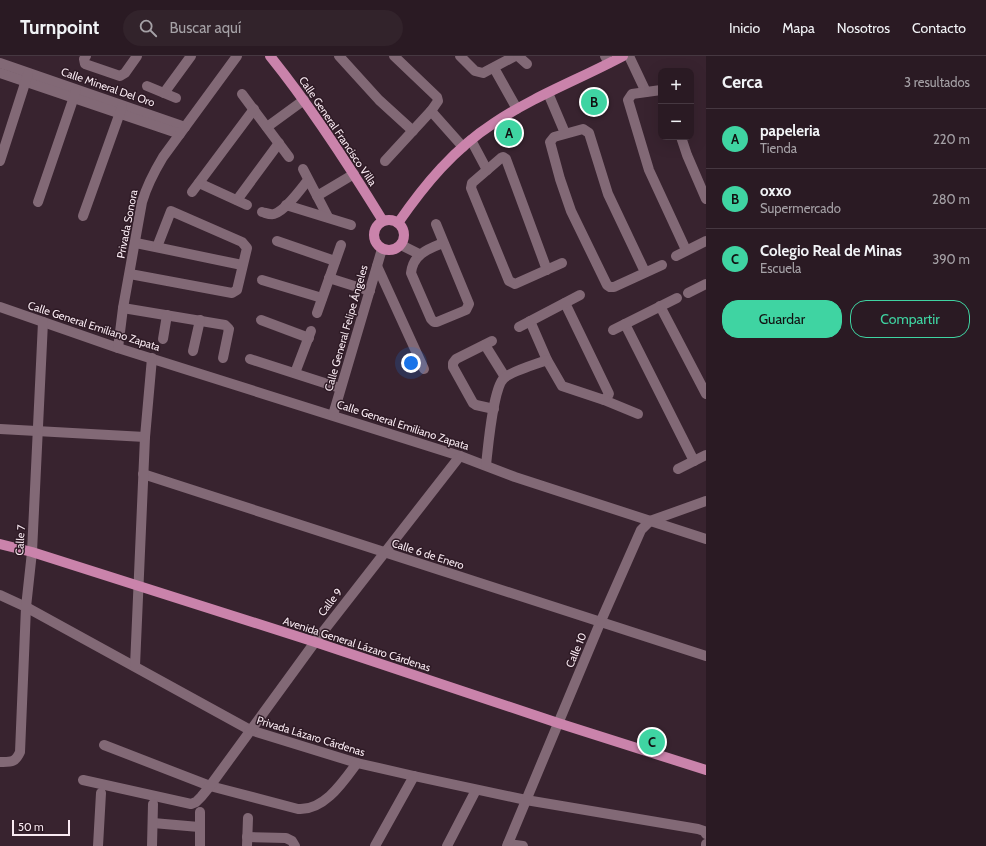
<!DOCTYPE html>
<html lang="es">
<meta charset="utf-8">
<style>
:root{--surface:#2a1a23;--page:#32232b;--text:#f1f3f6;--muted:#a5a1a6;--line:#463841;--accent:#3fd4a2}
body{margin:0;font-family:Cabin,sans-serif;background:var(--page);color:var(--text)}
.controls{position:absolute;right:12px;top:12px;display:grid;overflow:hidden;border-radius:8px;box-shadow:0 4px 16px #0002}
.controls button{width:36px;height:36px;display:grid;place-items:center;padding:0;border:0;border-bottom:1px solid var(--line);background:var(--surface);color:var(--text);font:20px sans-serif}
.scale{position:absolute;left:12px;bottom:10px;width:58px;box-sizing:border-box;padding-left:4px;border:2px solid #f9eaf2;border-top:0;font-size:11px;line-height:14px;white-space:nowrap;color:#f9eaf2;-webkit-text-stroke:3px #2e1a25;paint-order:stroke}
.you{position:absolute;left:411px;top:307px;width:14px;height:14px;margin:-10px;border:3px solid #fff;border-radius:50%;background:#1a73e8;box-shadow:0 0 0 6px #1a73e833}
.badge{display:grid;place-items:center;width:26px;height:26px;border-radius:50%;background:var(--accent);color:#111;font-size:13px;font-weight:700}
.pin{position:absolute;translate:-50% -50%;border:2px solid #fff;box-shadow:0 1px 4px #0006}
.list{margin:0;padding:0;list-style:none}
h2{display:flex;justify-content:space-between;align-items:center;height:52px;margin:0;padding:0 16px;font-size:17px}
h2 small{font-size:13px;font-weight:400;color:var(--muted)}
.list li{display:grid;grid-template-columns:26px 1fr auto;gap:12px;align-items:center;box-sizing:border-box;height:60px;padding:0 16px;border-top:1px solid var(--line)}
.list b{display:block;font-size:15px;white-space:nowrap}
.list p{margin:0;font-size:13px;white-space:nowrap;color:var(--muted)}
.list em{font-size:13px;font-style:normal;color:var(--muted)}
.actions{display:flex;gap:8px;padding:12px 16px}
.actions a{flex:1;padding:9px 0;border:1px solid var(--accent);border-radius:16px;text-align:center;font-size:14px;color:var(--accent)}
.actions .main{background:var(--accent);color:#111}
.icon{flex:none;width:22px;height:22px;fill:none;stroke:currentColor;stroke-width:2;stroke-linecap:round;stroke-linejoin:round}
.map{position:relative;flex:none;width:706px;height:790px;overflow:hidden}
header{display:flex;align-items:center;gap:24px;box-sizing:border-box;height:56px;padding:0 20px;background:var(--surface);border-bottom:1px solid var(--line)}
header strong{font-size:19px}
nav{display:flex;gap:22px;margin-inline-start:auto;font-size:14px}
.search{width:280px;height:36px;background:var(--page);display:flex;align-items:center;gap:10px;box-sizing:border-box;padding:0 14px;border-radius:22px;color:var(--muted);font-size:15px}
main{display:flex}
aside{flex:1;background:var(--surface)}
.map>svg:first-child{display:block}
</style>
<header>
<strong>Turnpoint</strong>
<div class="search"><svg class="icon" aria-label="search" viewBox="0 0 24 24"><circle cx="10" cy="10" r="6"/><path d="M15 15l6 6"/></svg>Buscar aquí</div>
<nav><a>Inicio</a><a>Mapa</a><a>Nosotros</a><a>Contacto</a></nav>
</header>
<main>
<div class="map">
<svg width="706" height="790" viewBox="0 0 706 790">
<rect width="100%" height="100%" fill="#38232f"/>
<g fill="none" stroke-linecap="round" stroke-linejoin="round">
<g stroke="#826976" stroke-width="10">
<polyline points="86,0 84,3 85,8 120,20 125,17 137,0"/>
<polyline points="339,0 379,44 413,75"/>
<polyline points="460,0 475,15 483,17 515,0"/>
<polyline points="518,0 527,8"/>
<polyline points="605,0 609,7"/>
<polyline points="629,0 646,36"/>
<polyline points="0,7 185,71"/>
<polyline points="494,12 517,53"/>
<polyline points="0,17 180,78"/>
<polyline points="147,30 176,42"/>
<polyline points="661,34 632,38 628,44 649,114 686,194"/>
<polyline points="164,37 191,0"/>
<polyline points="548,37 565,77"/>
<polyline points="242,38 289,101"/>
<polyline points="431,55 463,91"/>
<polyline points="267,71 304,44"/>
<polyline points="681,81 687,99 706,143"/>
<polyline points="471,84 487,114"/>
<polyline points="0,105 28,18"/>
<polyline points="385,105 431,55 438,45 437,41 394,0"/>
<polyline points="303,113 328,161"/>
<polyline points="199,127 247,149"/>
<polyline points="192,136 254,53"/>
<polyline points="317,140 354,118"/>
<polyline points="237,144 279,87"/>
<polyline points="38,146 76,35"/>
<polyline points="286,149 351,169"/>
<path d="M262,156c4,1 8,3 12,2 11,-3 27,-25 34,-34"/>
<polyline points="83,160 122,51"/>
<path d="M436,168l33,80 -3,6 -29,12h-3l-3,-3 -20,-46c2,-19 17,-24 32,-30"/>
<polyline points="277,185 335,205"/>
<polyline points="136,187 242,209"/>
<polyline points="401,189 419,198"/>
<polyline points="676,200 706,185"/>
<polyline points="377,210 424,313"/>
<polyline points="547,214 506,103 503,101 501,102 472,127 471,132 509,225 515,228 562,207"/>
<polyline points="645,216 608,138 589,77 583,73 554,81 550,86 560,123 571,155 607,229 610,231 614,231 662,209"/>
<polyline points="130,218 232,237 237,234 247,192 242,186 171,155 157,191"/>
<polyline points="329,222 370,235"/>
<polyline points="262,224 322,242"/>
<polyline points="688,237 706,228"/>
<polyline points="565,247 609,338 607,341 604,344"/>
<polyline points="660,250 706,338"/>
<polyline points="0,251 118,292 460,400 515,421 706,483"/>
<polyline points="123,252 225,269 229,273 223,302"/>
<polyline points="317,257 341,189"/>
<polyline points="261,264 309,282"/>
<polyline points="530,265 547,304 562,330 604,344 638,358"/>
<polyline points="625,268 694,405"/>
<polyline points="519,271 580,239"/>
<polyline points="613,274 677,242"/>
<polyline points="163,283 167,259"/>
<polyline points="492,285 456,303 453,307 453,311 473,347 476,349 494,353"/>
<polyline points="485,289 505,321"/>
<path d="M118,292l5,-40 19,-106c5,-17 12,-30 21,-45l74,-101"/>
<polyline points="193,295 200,264"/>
<polyline points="250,303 340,332"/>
<polyline points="295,317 311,275"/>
<polyline points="333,359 382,193"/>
<polyline points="0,373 145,381"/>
<path d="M486,409c2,-17 7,-77 18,-87 8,-7 33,-14 43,-18"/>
<polyline points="678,413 706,399"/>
<polyline points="143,418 706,600"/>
<polyline points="0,539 26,551 250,674 357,707 414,720 526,744 698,773 704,775 706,778"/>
<polyline points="135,610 145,381 152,302"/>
<path d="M104,689l106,41 88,23c26,2 45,-27 59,-46"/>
<path d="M0,706c11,0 15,1 20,-10l6,-145 6,-55 11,-230"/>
<polyline points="83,724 191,748 196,746 201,741 210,730 315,586 460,400"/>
<polyline points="153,767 199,771"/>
<polyline points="247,781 286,782 292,785 295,790"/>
<polyline points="508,788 523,790"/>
<polyline points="98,790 101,737"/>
<polyline points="152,790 153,748"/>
<polyline points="200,790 200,756"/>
<polyline points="247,790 248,762"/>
<polyline points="375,790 414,720"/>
<polyline points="447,790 476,734"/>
<polyline points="507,790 600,567 641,474 650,465 706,445"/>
<polyline points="706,790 706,788"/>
</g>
<g stroke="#ca83ab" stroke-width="10">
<path d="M270,0c42,52 78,108 113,165"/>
<circle cx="389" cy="179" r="15"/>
<path d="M398,167c27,-39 56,-74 96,-100 40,-27 86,-44 129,-67"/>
<polyline points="0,488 32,496 315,586 558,667 706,714"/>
</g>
</g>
<g text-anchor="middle" stroke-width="3" stroke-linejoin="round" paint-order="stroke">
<g font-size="11" fill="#f9eaf2" stroke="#2e1a25">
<text transform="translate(108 31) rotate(19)" y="4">Calle Mineral Del Oro</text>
<text transform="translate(338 75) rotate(56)" y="4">Calle General Francisco Villa</text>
<text transform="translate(127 168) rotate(-79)" y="4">Privada Sonora</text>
<text transform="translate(94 270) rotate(18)" y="4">Calle General Emiliano Zapata</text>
<text transform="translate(346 272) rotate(-74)" y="4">Calle General Felipe Ángeles</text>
<text transform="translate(403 369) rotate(18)" y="4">Calle General Emiliano Zapata</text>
<text transform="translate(20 484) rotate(-86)" y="4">Calle 7</text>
<text transform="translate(428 498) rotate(18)" y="4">Calle 6 de Enero</text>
<text transform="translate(330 546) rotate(-52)" y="4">Calle 9</text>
<text transform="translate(357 588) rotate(18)" y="4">Avenida General Lázaro Cárdenas</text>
<text transform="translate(576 594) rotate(-67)" y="4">Calle 10</text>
<text transform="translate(311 680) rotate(17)" y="4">Privada Lázaro Cárdenas</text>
</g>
</g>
</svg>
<div class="controls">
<button>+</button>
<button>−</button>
</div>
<div class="scale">50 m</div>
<div class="you"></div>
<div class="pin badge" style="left:509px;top:77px">A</div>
<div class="pin badge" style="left:594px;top:46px">B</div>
<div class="pin badge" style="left:652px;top:686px">C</div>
</div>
<aside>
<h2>Cerca<small>3 resultados</small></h2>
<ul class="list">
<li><span class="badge">A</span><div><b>papeleria</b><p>Tienda</p></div><em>220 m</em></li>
<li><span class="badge">B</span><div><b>oxxo</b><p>Supermercado</p></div><em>280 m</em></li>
<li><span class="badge">C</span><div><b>Colegio Real de Minas</b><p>Escuela</p></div><em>390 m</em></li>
</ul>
<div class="actions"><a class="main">Guardar</a><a>Compartir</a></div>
</aside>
</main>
